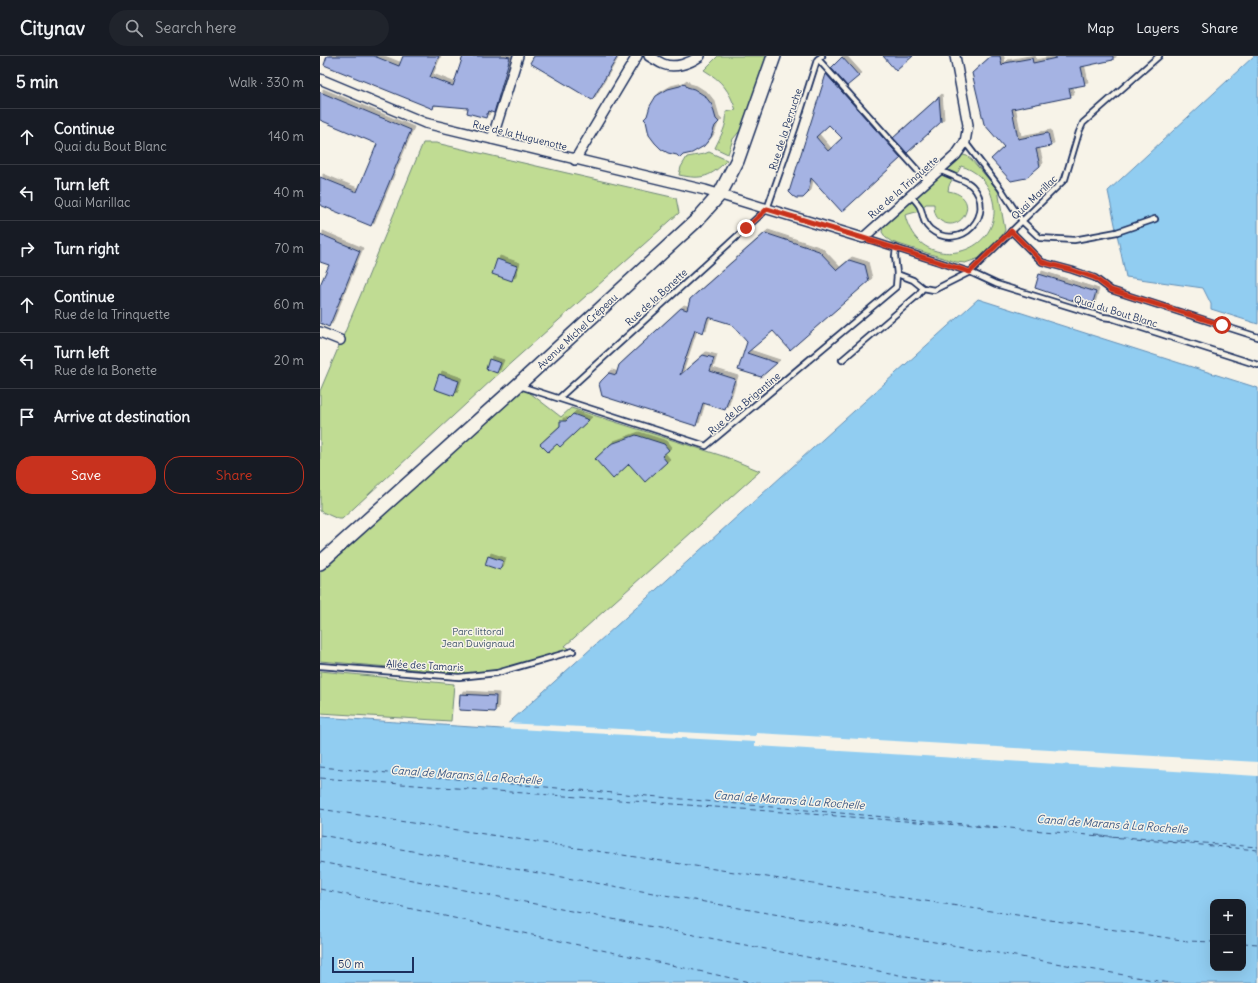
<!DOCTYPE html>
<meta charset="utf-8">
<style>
:root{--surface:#171b24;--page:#20242c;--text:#f1f3f6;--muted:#9ea1a6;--line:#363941;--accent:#c8321e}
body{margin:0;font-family:Delius,sans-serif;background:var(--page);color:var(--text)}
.controls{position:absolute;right:12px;bottom:12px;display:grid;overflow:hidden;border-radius:8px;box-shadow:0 4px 16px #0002}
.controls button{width:36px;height:36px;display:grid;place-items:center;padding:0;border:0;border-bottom:1px solid var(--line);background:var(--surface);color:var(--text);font:20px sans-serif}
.scale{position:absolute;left:12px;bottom:10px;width:82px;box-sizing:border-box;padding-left:4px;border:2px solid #1b2f5e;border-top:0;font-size:11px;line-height:14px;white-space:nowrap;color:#1b2f5e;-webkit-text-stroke:3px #f7f3e8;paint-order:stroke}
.stop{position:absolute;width:12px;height:12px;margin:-9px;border:3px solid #c8321e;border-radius:50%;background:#fff}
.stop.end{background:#c8321e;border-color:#fff;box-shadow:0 1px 4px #0008}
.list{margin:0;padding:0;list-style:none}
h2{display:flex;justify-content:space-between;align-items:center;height:52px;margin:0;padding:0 16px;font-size:17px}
h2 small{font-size:13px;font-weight:400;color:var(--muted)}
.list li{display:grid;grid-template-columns:26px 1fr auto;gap:12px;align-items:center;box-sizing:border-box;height:56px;padding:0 16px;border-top:1px solid var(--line)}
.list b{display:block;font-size:15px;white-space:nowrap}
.list p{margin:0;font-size:13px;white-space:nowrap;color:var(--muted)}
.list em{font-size:13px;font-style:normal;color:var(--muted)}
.actions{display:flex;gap:8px;padding:12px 16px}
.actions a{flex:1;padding:9px 0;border:1px solid var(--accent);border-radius:16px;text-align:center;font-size:14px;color:var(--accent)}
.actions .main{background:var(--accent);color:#fff}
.icon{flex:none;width:22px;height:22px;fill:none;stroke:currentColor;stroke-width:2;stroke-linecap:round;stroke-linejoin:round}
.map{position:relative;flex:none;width:938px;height:927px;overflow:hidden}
header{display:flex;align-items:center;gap:24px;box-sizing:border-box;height:56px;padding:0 20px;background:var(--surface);border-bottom:1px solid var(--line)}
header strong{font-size:19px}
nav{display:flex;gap:22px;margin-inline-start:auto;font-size:14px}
.search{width:280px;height:36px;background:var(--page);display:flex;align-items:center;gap:10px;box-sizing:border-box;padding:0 14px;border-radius:22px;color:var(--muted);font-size:15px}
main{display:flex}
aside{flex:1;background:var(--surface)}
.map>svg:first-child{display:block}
</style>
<header>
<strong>Citynav</strong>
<div class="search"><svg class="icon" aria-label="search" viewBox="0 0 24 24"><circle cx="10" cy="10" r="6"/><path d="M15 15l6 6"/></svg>Search here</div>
<nav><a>Map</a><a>Layers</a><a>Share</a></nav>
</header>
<main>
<aside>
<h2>5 min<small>Walk · 330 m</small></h2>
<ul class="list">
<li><svg class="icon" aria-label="ahead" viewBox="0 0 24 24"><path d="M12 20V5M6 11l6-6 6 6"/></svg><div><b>Continue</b><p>Quai du Bout Blanc</p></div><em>140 m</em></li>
<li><svg class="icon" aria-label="left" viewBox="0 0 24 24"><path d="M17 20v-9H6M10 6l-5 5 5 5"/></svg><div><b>Turn left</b><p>Quai Marillac</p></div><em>40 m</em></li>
<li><svg class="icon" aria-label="right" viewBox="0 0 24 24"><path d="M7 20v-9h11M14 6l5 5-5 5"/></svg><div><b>Turn right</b></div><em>70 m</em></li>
<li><svg class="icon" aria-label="ahead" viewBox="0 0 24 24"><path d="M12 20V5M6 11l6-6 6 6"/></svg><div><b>Continue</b><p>Rue de la Trinquette</p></div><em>60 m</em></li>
<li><svg class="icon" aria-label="left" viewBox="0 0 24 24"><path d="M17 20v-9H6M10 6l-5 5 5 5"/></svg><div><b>Turn left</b><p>Rue de la Bonette</p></div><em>20 m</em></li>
<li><svg class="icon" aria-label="arrive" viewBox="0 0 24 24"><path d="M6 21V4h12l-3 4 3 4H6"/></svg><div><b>Arrive at destination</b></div></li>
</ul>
<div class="actions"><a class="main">Save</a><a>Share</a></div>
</aside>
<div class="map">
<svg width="938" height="927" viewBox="0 0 938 927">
<defs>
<filter id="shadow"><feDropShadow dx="3" dy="-3" stdDeviation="0" flood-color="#0004"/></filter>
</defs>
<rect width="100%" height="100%" fill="#f7f3e8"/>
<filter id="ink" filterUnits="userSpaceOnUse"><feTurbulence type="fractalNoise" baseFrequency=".025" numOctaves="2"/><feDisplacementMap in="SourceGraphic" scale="8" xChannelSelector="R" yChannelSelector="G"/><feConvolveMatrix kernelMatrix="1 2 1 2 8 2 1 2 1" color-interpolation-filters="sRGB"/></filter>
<g filter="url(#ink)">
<g fill="#c0dc93" stroke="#6e8678" fill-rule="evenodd">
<path d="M398,0h50l-25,71 -10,12 -5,15 -13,-6c5,-11 13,-23 11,-36l10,-2c-7,-20 -14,-29 -32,-40z"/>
<polygon points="103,87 116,87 356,142 359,157 174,322 22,463 18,463 0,455 0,335 41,238"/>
<path d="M389,96l18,8c-16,17 -25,20 -48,15l2,-8 6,-10 17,-3z"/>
<path d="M643,99l4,1 5,4 26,30 7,40 -4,8 -21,20 -15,5 -9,-1 -64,-20 -6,-4 -4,-6 1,-5 3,-6 72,-64zM641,110c14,4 25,14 30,28 21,59 -71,86 -86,21l11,-3 10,-8h8c0,7 1,13 7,17 21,14 42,-25 7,-30 1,-12 9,-14 13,-25z"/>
<polygon points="198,329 211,333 210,337 241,361 251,352 406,401 440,415 245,590 253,595 177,617 114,620 114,615 0,605 0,507"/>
<polygon points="0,615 134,628 131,665 0,657"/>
</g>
<g fill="#91cdf1" stroke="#628eb6" fill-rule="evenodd">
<polygon points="934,0 938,0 938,268 891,253 891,248 883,232 806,221 788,135"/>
<path d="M658,243l280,89v595h-938v-266l182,12zM893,846h30v66h-30z"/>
</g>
<polygon fill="#f7f3e8" points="185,667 436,680 436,677 938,706 938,720 435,690 435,686 178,672 178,670 181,671"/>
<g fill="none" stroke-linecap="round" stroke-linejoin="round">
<g stroke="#385683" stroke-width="1" stroke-dasharray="5 4" stroke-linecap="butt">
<polyline points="0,711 938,794"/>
<polyline points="0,722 680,772"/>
<polyline points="0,753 868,885 893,886"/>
<polyline points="0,779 850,927"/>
<polyline points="775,779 938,791"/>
<polyline points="0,806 620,927"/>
<polyline points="0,833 434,927"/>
<polyline points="923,887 938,888"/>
</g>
</g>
<g fill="#a5b3e3" stroke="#1b2f5e" fill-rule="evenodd" filter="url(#shadow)">
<polygon points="7,0 54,0 79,10 83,0 119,0 110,21 133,30 143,0 185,0 190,1 174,57 168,55 166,62 147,57 148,52 114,49 113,53 4,9"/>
<polygon points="214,0 298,0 272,44 210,7"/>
<polygon points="563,0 593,0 576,15"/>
<polygon points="671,0 680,0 682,10 685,7 712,2 713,7 736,2 736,0 793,0 793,4 761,11 765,29 749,32 751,41 692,53 698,83 728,77 731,90 716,93 720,110 706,122 691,125 671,103 684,91 664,68 652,17"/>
<polygon points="522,1 539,20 527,30 511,12"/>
<path d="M506,18l75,84 -59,54 -31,-34 -3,15 -5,5h-7l-3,-2 -4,-4zM509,69l13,13 -14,13 -12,-14z"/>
<polygon points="364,27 367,31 374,33 385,40 392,49 396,63 399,66 395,70 391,81 384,90 372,97 363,99 360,102 357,99 348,97 341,93 335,87 329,79 326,65 324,63 327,60 330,50 336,40 348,33 360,30"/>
<polygon points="0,36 91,74 51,170 0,149 0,121 37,136 57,88 0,64"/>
<polygon points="619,41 621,66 587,97 573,82"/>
<polygon points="445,177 499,195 517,214 529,204 545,209 549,225 470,294 453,275 427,297 457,307 441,321 418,314 427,286 411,268 388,261 383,277 375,274 360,319 383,299 394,302 390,315 415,323 405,354 383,347 376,370 282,340 279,328 281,325 289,317 296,319 299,309 361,252 367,254 370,243"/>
<polygon points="0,178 40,195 9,271 0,267 0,229 9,209 0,206"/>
<polygon points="177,203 197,210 192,225 172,218"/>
<polygon points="719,218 776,236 771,253 759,249 760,247 715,232"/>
<polygon points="169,303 181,307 177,317 166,313"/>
<polygon points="119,318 139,325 134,340 114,333"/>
<polygon points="253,358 269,364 240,391 237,388 228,396 220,388 240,370 240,365 246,365"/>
<polygon points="316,379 344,388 349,394 342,400 347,406 325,426 309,408 293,423 275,403 291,388"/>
<polygon points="168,500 183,505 180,514 165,509"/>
<polygon points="140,638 176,640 175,656 139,654"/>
</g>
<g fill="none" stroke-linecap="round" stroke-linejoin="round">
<defs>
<g id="lane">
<polyline points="498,3 607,125"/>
<polyline points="645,86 681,133 702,165 720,182 754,184 797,176 835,163"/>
<path d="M590,139c4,4 8,8 10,12 4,9 2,15 10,22 30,25 68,-16 42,-43 -6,-6 -12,-6 -19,-10 -5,-2 -9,-4 -14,-6"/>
<polyline points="691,175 722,206 752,214 775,222 791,234 938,281"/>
<polyline points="544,182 650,216 676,228 783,261 791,262 938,309"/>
<polyline points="577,218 593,224 603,232 614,234 650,216 745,123 759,76 763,67 839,0"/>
<polyline points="522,304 598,239 603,232"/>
<polyline points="200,330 386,390 576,231 577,218 575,200 576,192"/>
<polyline points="239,342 447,153 475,73 497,4 502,0"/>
<polyline points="0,610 139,621 177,617 253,595"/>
</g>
<g id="street">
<path d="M329,0c5,3 10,6 14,8 12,5 27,-1 37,-8"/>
<polyline points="0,23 105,67 385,134 543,182 636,99 645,86 648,69 635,0"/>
<polyline points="172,83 198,0"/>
<polyline points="255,104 317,0"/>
<polyline points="0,276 20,284"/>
</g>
<polyline id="secondary" points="0,507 198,329 377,164 400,138 417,105 454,0"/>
</defs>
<use href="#lane" stroke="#1b2f5e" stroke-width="8"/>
<use href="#street" stroke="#1b2f5e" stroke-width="12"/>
<use href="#secondary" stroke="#1b2f5e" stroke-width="16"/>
<use href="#lane" stroke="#f7f3e8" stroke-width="4.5"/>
<use href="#street" stroke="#f7f3e8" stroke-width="9"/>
<use href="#secondary" stroke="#f7f3e8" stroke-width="13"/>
</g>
</g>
<g fill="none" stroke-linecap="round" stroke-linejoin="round" filter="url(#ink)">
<polyline stroke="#c8321e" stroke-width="5" points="426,172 447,153 543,182 650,216 691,175 722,206 752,214 775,222 791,234 902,269"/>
</g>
<g text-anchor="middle" stroke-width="3" stroke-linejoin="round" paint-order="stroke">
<g font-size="10" fill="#1b2f5e" stroke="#f7f3e8">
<text transform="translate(465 73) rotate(-72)" y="4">Rue de la Perruche</text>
<text transform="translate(200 79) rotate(14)" y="4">Rue de la Huguenotte</text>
<text transform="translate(583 131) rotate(-41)" y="4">Rue de la Trinquette</text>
<text transform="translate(714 141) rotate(-44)" y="4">Quai Marillac</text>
<text transform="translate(336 241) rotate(-42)" y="4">Rue de la Bonette</text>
<text transform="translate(796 255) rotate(17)" y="4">Quai du Bout Blanc</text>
<text transform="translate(257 275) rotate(-43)" y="4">Avenue Michel Crépeau</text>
<text transform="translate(424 347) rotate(-40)" y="4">Rue de la Brigantine</text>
<text transform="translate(105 609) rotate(3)" y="4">Allée des Tamaris</text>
</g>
<g font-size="10" fill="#3c5269" stroke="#f7f3e8">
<text x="158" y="579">Parc littoral<tspan x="158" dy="12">Jean Duvignaud</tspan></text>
</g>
<g font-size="11" font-style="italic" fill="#385683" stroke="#f7f3e8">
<text transform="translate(146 719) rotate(4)" y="4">Canal de Marans à La Rochelle</text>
<text transform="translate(469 744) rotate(4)" y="4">Canal de Marans à La Rochelle</text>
<text transform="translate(792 768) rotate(4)" y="4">Canal de Marans à La Rochelle</text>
</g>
</g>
</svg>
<div class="controls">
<button>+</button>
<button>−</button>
</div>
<div class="scale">50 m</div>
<div class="stop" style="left:902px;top:269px"></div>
<div class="stop end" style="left:426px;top:172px"></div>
</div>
</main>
